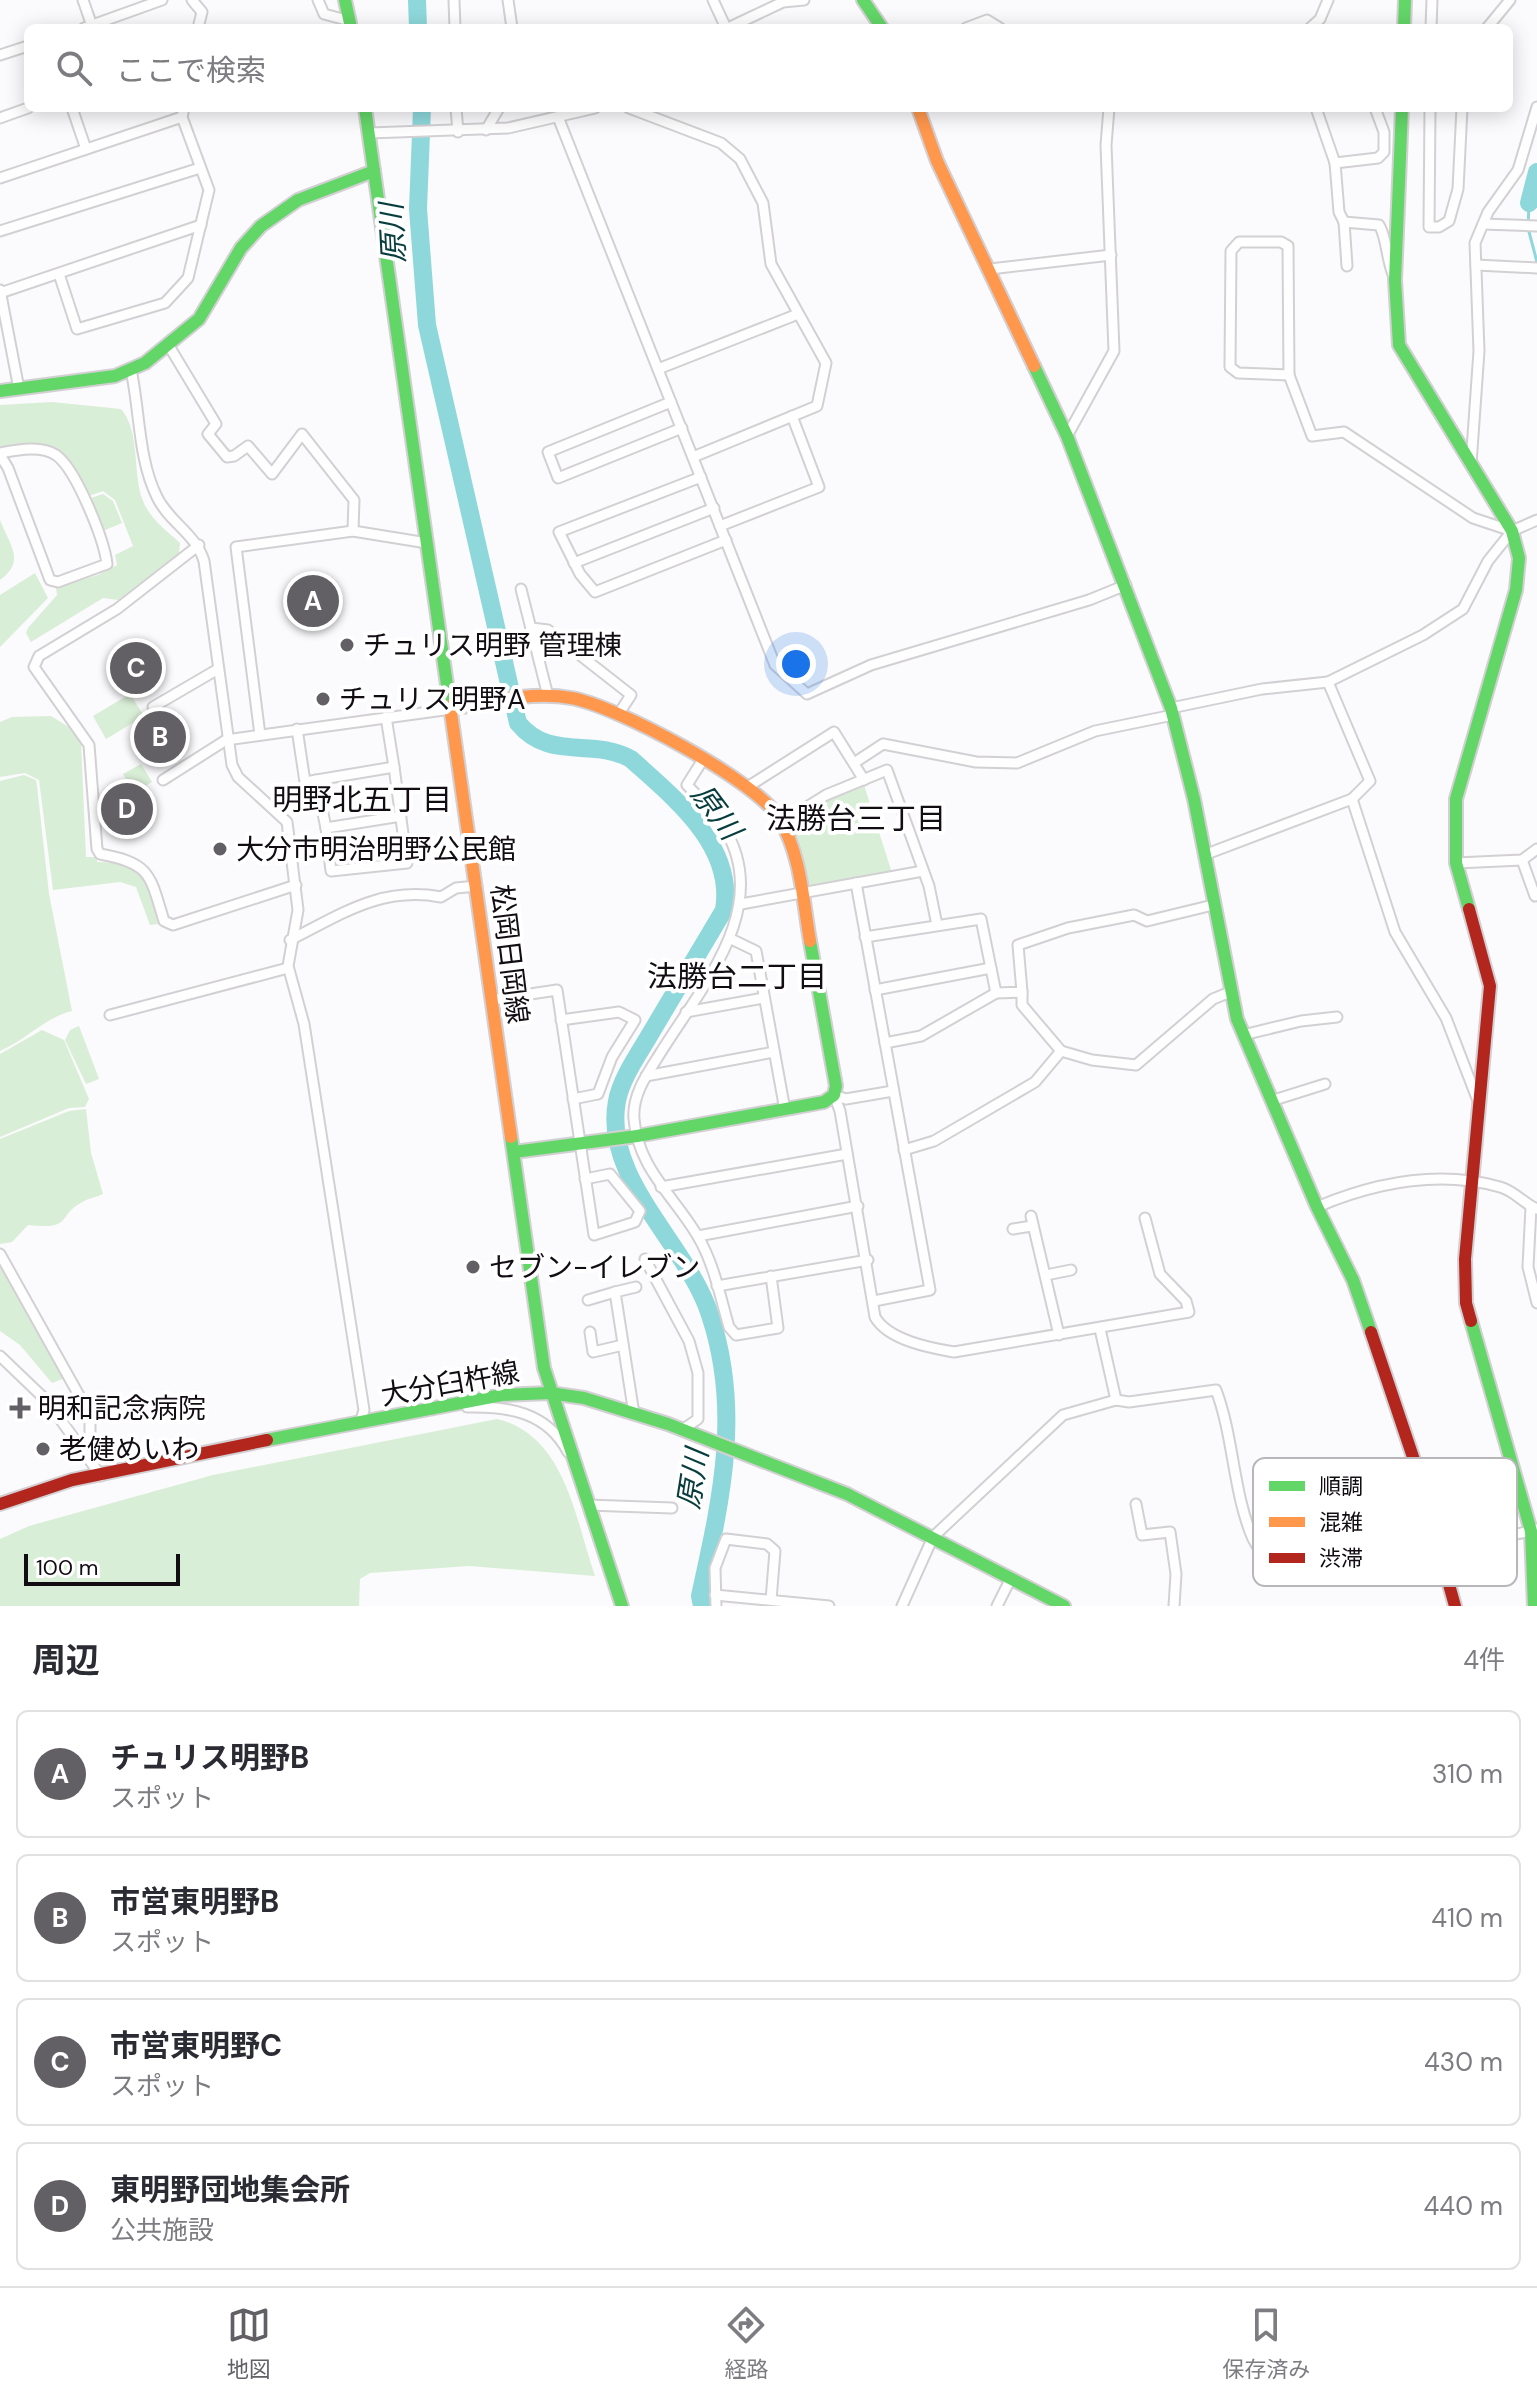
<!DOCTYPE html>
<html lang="ja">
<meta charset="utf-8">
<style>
:root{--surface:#fff;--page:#f2f2f3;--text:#2b2b33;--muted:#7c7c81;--line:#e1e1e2;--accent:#636065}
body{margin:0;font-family:"DM Sans","Noto Sans JP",sans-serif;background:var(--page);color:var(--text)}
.scale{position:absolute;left:24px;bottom:20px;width:156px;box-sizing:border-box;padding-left:8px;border:4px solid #110d13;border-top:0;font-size:22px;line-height:28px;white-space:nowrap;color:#110d13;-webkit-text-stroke:6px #fff;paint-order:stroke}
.you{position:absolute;left:796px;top:664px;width:28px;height:28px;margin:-20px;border:6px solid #fff;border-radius:50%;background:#1a73e8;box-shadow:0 0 0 12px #1a73e833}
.badge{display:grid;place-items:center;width:52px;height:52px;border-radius:50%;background:var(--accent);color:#fff;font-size:26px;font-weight:700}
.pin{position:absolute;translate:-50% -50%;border:4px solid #fff;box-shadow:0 2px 8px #0006}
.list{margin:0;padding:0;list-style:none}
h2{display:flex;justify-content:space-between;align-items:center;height:104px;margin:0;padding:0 32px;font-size:34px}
h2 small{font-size:26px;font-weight:400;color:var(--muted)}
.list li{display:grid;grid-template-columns:52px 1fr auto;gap:24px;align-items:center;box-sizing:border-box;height:128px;margin:0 16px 16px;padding:0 16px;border:2px solid var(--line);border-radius:12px}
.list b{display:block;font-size:30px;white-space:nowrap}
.list p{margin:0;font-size:26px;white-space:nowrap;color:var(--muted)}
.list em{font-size:26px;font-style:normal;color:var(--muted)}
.icon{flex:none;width:44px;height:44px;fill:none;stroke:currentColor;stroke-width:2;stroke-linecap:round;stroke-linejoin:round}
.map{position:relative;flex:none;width:1537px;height:1606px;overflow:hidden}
.search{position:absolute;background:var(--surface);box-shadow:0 4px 20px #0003;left:24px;right:24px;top:24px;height:88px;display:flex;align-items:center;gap:20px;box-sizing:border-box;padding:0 28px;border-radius:12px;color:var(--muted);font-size:30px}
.sheet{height:680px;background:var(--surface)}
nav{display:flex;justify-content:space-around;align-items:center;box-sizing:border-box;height:112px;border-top:2px solid var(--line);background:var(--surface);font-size:22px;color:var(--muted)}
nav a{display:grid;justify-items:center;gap:4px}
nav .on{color:var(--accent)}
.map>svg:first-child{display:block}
</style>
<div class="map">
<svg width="1537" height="1606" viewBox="0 0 1537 1606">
<rect width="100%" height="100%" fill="#fbfafc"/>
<g fill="#d9eed7">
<path d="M52,402l69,7c20,23 11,65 22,92 7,18 23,29 37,42l-1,10 -61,47 -15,-2 -72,44 -5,-9 2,-5 29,-33 -1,-8 42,-12 19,-10 -2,-10 18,-9 -18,-46 -12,-9 -14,5c-19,-47 -39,-57 -89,-49v-42z"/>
<polygon points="103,494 113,501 122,523 103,531 91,498"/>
<path d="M0,520c10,26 26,41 0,60z"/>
<polygon points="35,573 48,598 0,647 0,595"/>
<polygon points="130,694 144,716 106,739 93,716"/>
<polygon points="51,716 72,729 81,742 86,857 97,857 97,862 128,863 147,882 158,924 150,925 136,887 120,882 53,890 39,780 25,773 0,777 0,722 12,717"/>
<polygon points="141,764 152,782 134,793 123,774"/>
<path d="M24,775l12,5 1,6 12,108 23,117c-26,6 -46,29 -72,40v-270z"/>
<path d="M864,785l28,88 -79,14 -7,-6 -13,-55c9,-23 50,-33 71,-41z"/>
<polygon points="79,1026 99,1079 86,1084 65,1040 70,1030"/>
<polygon points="42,1030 64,1040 89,1099 85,1107 69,1108 0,1137 0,1054"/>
<path d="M86,1109l5,44 12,41c-6,3 -13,4 -19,7 -29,15 -9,29 -56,24l-16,17 -12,2v-105l69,-28z"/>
<polygon points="0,1259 65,1378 52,1383 20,1345 0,1331"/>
<path d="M497,1419c68,16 78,99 98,157l-126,-10 -99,7 -10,6 -1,27h-359v-67l29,-13 184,-51z"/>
</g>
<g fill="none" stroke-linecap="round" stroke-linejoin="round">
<polyline stroke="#8ed8db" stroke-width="3" points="1529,203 1528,228 1537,262"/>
<g stroke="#8ed8db" stroke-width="18">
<polyline points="417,0 418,28"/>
<path d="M422,108l-4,101 9,116 91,398c32,39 74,14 113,36 43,39 104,86 93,151 -24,41 -48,81 -72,121 -12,21 -31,47 -35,70 -15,78 71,144 93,214 32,96 11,185 -10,281l2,10"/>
<polyline points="1529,203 1537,172"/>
</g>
<defs>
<g id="street">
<polyline points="83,0 92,26"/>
<polyline points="192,0 202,12 198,28"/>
<polyline points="318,0 324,14 350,21"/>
<polyline points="454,0 455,28"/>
<polyline points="508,0 512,28"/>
<polyline points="713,0 726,28"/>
<polyline points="84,28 162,0"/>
<polyline points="728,28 783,2 804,0"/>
<polyline points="966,28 987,20 1000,28"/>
<polyline points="1310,28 1320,19 1328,0"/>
<polyline points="1431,28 1432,0"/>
<polyline points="1487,28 1510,0"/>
<polyline points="0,55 28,46"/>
<polyline points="72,108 86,149"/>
<polyline points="456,108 458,132"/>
<polyline points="629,108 721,143 740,159 763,203 771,264 826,363 817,406 693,457"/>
<path d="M1316,108l19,55 4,49 5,10 35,3c8,12 7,34 15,52"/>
<polyline points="1430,108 1429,227 1439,227 1449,221 1458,189 1462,108"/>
<polyline points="558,117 775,665 807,694 871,665 1089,600 1126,585"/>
<polyline points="0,118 28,108"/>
<polyline points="486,130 499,108"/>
<polyline points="369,133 508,128 595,108"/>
<polyline points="1335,163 1378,158 1384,152 1384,132 1375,108"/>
<polyline points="0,178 182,117"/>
<polyline points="1344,222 1347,266"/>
<polyline points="1483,224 1537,226"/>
<polyline points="0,231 200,168"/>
<polygon points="1239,242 1281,242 1288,246 1289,375 1238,373 1230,367 1231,251"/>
<polyline points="1476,265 1537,268"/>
<polyline points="990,269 1111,255"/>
<polyline points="59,274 77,329 165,303 188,278 209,190 182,117 184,108"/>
<polyline points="0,290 19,389"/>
<polyline points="0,293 201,225"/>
<polyline points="169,346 216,424 208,434 227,457 234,456 248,446 272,474 302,434 354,500 353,531 427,543"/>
<polyline points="658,369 798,314"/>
<path d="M131,370c9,41 7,89 26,127 12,25 39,37 47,64l28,204 6,12 49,45 11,88 -10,56 16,58 60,386 -4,13"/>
<polyline points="1289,375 1312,436 1344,432 1473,518 1512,531"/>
<polyline points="671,402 548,452 558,478 682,428"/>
<polyline points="1067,436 1114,351 1106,145 1109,108"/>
<path d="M0,453c17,-3 41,-8 56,2 20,14 48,84 51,109l-49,18 -8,-2 -42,-112 -8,-13"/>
<polyline points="1471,464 1479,351 1475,243 1488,212 1518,170 1537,107"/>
<polyline points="701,477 559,532 580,574 595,592 726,540"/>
<polyline points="720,526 819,487 792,416"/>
<path d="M199,545l-82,64 -78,47 -5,11 55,78 8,104 3,5c51,9 50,21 64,67l9,4 123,-40"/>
<polyline points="574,563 714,508"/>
<polyline points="521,589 548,696"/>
<polyline points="531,628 548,630 631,695 618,715"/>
<polyline points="153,707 218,669"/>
<polyline points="1171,708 1262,689 1328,682 1423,635 1463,609 1488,561 1512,531 1537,520"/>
<polyline points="297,729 305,782 394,767 386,717"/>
<polyline points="260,735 236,547 353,531"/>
<path d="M702,761l-15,24c12,13 27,26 36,41 51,80 -21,160 -62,226 -13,21 -29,42 -27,67 4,49 39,76 63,116 17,28 23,61 32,92l7,8 42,-7 -7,-52"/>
<polyline points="854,763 883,744 976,762 1017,763 1095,731 1173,715"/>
<polyline points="394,767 407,863 331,871 326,828 401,816"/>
<polyline points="163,780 226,740 451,709"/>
<polyline points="316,780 326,828"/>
<polyline points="749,786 834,732 864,780"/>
<polyline points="1352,799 1395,932 1446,1018 1478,1101"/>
<polyline points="783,822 826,795 887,770 929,886 937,925"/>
<polyline points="1204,855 1352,799 1370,781 1328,682"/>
<polyline points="1522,860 1535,896"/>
<polyline points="1456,863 1522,860 1537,849"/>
<polyline points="856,883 930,1290 874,1301"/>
<polyline points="741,904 923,871"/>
<polyline points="865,937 981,919 996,993"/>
<polyline points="731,939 756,951 785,1110"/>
<path d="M290,940c52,-26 91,-54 151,-43l15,-9 21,-2"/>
<polyline points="875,990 991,968"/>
<polyline points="1022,992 1022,1005 1061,1051 1092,1060 1136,1065 1213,999 1230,992"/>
<polyline points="491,1000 557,990 594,1235 635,1222 640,1211 610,1174 585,1179"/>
<polyline points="686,1012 764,998"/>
<polyline points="110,1015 288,968"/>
<polyline points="561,1020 619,1012 635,1020 612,1057 598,1094 573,1099"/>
<polyline points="1243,1035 1301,1021 1337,1017"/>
<polyline points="885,1043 921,1036 996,993 1022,992 1018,945 1068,928 1134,915 1147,921 1213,905"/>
<polyline points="646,1076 774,1052"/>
<path d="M834,1095l6,16 35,206c13,23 55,31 79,35l235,-40 -3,-11 -26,-27 -15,-56"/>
<polyline points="834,1095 846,1099 893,1091"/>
<polyline points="1271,1101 1325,1084"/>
<polyline points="904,1150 934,1141 1035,1082 1061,1051"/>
<polyline points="661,1187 847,1154"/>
<path d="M1317,1207c57,-24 122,-37 183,-20 15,4 24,17 37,22"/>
<polyline points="1531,1207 1528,1267 1537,1303"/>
<polyline points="1031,1216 1059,1335"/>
<polyline points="1013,1229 1032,1226"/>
<polyline points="698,1236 858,1206"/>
<polyline points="0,1254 90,1415 90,1436 79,1445"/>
<polyline points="645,1259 689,1341 698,1373 698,1419 682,1430"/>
<polyline points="1046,1275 1071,1270"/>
<polyline points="717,1286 868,1260"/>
<polyline points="588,1300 615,1292"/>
<polyline points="1100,1329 1116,1400"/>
<polyline points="590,1332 593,1352 623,1345"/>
<polyline points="0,1356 47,1401 101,1476"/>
<path d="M467,1407c41,-1 80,5 101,45"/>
<polyline points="634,1414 615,1292 636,1287"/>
<polyline points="1136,1504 1142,1535 1170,1532 1176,1574 1174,1606"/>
<polyline points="588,1505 672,1508"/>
<polyline points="715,1595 829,1606"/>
<polyline points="716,1606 715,1568 726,1539 767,1544 775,1551 771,1600"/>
<path d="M902,1606l31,-69 130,-122 53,-15 13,2 87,-12c18,48 17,103 37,149 23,50 131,33 172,21 12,-3 22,-11 34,-14 25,-8 53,-9 78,-17"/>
<polyline points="997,1606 1011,1578"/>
</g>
<g id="fast">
<polyline points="345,0 351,28"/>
<polyline points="863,0 882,28"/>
<polyline points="1404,28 1405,0"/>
<polyline points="365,108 450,706"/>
<polyline points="1402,108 1395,280 1399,345 1512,531 1519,558 1516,590 1456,799 1456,863 1469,909"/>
<polyline points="1034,366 1067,436 1171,708 1194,799 1237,1019 1317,1207 1353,1280 1371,1332"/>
<polyline points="0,391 115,376 145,363 199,319 241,248 261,226 298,200 374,171"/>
<polyline points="511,1137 544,1368 622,1606"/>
<polyline points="514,1152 637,1136 824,1102 834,1095 836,1086 810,941"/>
<polyline points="1471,1321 1531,1531 1534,1606"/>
<polyline points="267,1440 502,1395 550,1393 584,1398 668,1424 847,1494 1064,1606"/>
</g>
<g id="slow">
<polyline points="918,108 937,161 1034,366"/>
<polyline points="450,706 511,1137"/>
<path d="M451,709c39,-7 81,-18 120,-11 44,7 186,83 208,120 22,36 24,83 31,123"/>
</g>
<g id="jam">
<polyline points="1469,909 1490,986 1465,1259 1466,1303 1471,1321"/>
<polyline points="1371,1332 1415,1463 1455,1606"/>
<polyline points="0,1504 72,1480 267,1440"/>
</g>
</defs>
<use href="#street" stroke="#d3d0d4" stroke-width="13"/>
<use href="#fast" stroke="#d3d0d4" stroke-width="16"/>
<use href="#slow" stroke="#d3d0d4" stroke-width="16"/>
<use href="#jam" stroke="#d3d0d4" stroke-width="16"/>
<use href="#street" stroke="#fefeff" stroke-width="9"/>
<use href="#fast" stroke="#63d668" stroke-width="12"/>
<use href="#slow" stroke="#ff974d" stroke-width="12"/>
<use href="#jam" stroke="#b3261e" stroke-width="12"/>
</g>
<g fill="#636065" stroke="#fff" stroke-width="3">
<circle cx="347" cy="645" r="8"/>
<circle cx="323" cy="699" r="8"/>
<circle cx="220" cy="849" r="8"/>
<circle cx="473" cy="1267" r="8"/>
<path d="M16 1396h8v8h8v8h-8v8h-8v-8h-8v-8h8z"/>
<circle cx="43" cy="1449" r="8"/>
</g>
<g text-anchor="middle" stroke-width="8" stroke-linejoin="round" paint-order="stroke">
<g font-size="28" fill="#110d13" stroke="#fff" text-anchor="start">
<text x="363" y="655">チュリス明野 管理棟</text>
<text x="339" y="709">チュリス明野A</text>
<text x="236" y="859">大分市明治明野公民館</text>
<text x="489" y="1277">セブン-イレブン</text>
<text x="38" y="1418">明和記念病院</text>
<text x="59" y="1459">老健めいわ</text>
</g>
<g font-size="28" fill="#110d13" stroke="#fff">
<text transform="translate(510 954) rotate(83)" y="10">松岡日岡線</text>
<text transform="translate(450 1383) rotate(-10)" y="10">大分臼杵線</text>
</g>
<g font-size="30" font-style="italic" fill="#083d3e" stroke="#fff">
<text transform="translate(393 233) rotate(-93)" y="10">原川</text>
<text transform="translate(716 812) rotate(53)" y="10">原川</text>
<text transform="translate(693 1479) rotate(-81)" y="10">原川</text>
</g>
<g font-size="30" fill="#110d13" stroke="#fff">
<text x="362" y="810">明野北五丁目</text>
<text x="856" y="829">法勝台三丁目</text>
<text x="737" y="987">法勝台二丁目</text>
</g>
</g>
<rect x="1253" y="1458" width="264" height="128" rx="12" fill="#fff" stroke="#b8b6b8" stroke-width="2"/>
<rect x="1269" y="1481" width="36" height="10" fill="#63d668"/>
<rect x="1269" y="1517" width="36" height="10" fill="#ff974d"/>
<rect x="1269" y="1553" width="36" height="10" fill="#b3261e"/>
<g font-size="22" fill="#110d13">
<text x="1319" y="1494">順調</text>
<text x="1319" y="1530">混雑</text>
<text x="1319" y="1566">渋滞</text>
</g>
</svg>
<div class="scale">100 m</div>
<div class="you"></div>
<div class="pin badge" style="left:313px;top:601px">A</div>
<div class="pin badge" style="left:160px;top:737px">B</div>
<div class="pin badge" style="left:136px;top:668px">C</div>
<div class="pin badge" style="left:127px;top:809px">D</div>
<div class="search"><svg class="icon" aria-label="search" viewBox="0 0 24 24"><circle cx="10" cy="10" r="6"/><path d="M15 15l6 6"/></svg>ここで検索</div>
</div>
<section class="sheet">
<h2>周辺<small>4件</small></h2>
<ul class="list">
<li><span class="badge">A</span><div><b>チュリス明野B</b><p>スポット</p></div><em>310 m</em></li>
<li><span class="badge">B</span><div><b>市営東明野B</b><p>スポット</p></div><em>410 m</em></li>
<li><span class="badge">C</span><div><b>市営東明野C</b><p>スポット</p></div><em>430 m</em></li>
<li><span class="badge">D</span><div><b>東明野団地集会所</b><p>公共施設</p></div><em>440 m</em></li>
</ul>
</section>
<nav>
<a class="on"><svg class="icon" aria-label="map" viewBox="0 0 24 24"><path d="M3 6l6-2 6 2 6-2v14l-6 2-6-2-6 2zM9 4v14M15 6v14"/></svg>地図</a>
<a><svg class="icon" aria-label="directions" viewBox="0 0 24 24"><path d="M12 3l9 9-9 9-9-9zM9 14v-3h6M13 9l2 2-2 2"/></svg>経路</a>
<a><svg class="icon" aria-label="saved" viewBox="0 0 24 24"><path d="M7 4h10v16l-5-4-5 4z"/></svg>保存済み</a>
</nav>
